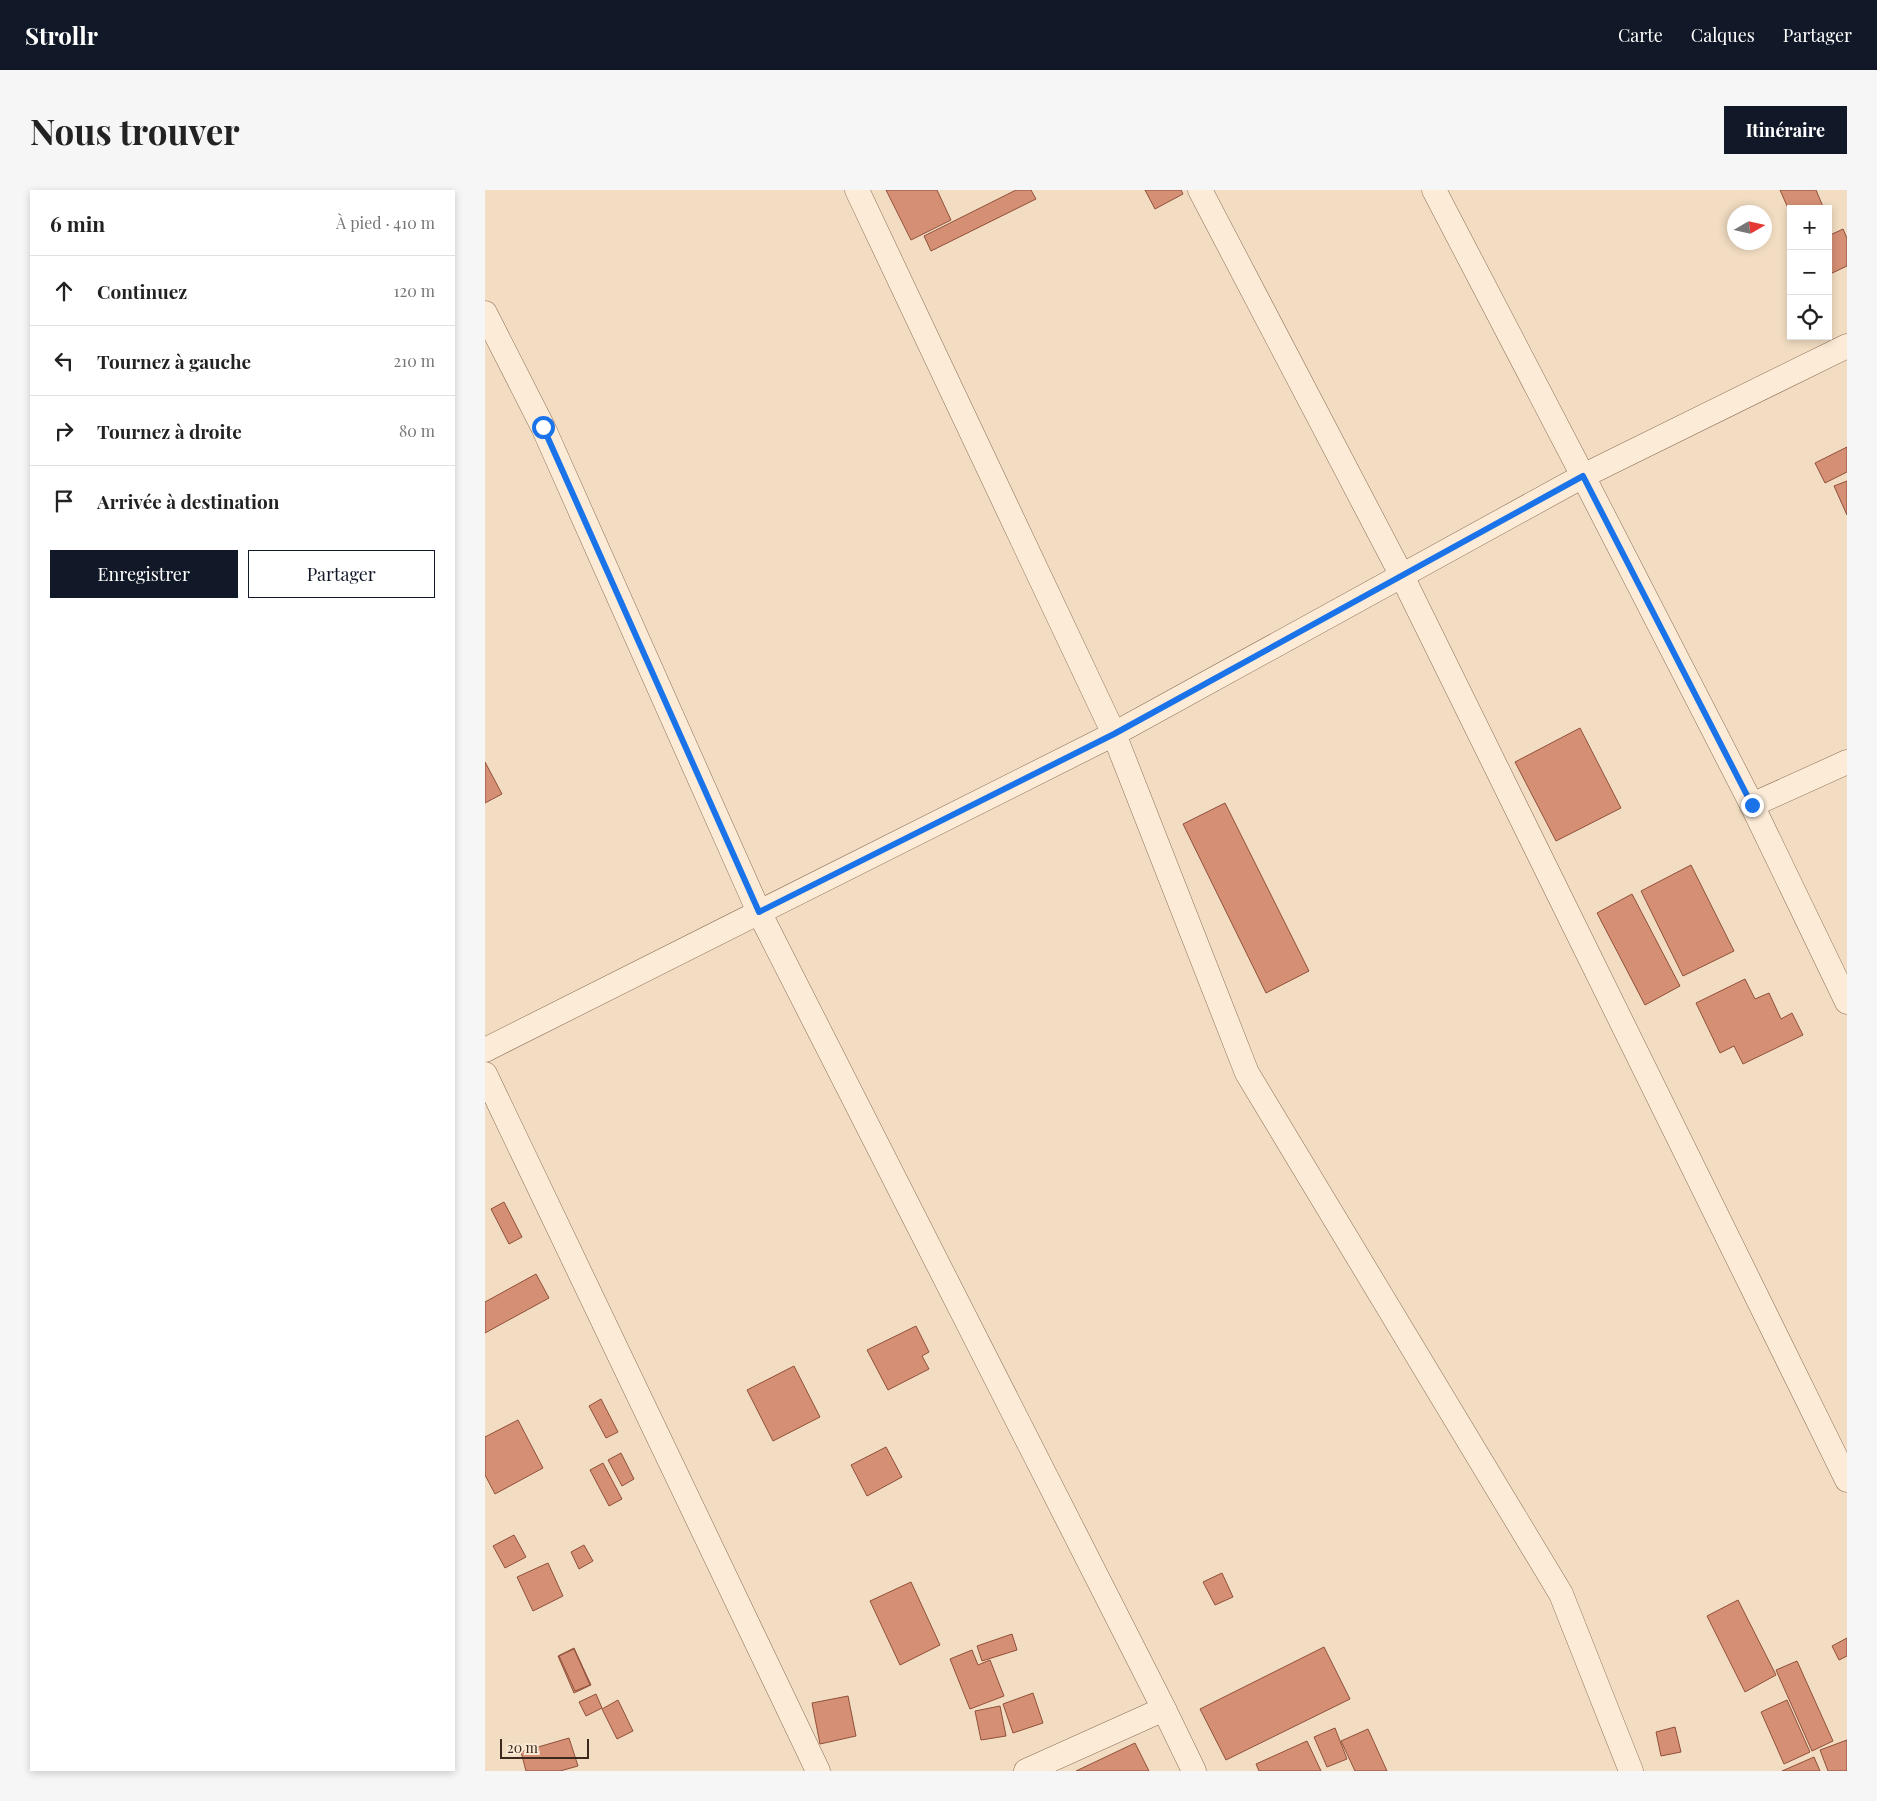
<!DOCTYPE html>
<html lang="fr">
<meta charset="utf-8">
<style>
:root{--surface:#fff;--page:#f6f6f6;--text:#222;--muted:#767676;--line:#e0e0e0;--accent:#111827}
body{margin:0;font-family:"Playfair Display",serif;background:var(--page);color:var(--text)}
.controls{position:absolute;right:15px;top:15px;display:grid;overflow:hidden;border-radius:0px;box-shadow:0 2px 8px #0003}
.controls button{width:45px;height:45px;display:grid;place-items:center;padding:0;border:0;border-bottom:1px solid var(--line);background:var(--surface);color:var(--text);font:25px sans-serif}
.compass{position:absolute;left:1242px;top:15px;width:45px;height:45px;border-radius:50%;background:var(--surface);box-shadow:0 2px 8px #0003;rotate:81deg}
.scale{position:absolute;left:15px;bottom:12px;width:89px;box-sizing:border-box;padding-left:5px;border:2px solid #3d281d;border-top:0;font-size:14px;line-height:18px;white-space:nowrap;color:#3d281d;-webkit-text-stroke:4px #f9e8d2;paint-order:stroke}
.stop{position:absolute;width:15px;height:15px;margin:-11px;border:4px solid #1a73e8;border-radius:50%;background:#fff}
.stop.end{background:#1a73e8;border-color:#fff;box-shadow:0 1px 5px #0008}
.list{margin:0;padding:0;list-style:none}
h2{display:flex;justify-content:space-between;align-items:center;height:65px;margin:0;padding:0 20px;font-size:21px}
h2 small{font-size:16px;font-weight:400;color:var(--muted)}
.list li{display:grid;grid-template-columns:32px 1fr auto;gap:15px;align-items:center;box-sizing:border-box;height:70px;padding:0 20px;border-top:1px solid var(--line)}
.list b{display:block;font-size:19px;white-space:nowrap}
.list em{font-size:16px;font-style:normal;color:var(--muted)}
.actions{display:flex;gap:10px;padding:15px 20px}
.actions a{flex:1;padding:11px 0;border:1px solid var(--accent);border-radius:0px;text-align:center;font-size:18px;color:var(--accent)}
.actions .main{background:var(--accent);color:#fff}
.icon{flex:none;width:28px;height:28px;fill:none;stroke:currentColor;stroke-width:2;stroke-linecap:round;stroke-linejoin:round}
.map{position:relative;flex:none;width:1362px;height:1581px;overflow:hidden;border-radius:0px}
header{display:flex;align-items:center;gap:30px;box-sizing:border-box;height:70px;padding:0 25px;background:var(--accent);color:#fff}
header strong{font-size:24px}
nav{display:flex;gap:28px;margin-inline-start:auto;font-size:18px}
.intro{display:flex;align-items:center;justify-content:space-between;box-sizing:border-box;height:120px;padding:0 30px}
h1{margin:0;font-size:35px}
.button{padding:12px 22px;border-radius:0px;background:var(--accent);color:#fff;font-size:18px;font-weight:700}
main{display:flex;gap:30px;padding:0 30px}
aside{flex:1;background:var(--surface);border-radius:0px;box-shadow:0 2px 8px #0003}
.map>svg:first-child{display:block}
</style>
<header>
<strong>Strollr</strong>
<nav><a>Carte</a><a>Calques</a><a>Partager</a></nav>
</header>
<div class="intro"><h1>Nous trouver</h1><a class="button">Itinéraire</a></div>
<main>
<aside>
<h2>6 min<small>À pied · 410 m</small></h2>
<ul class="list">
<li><svg class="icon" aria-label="ahead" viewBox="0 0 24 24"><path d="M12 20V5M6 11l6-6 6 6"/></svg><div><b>Continuez</b></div><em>120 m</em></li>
<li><svg class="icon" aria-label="left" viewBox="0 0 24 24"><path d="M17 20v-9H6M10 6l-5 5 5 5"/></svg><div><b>Tournez à gauche</b></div><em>210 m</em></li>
<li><svg class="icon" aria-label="right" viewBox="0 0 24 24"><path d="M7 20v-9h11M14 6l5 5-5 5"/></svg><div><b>Tournez à droite</b></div><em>80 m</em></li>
<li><svg class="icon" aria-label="arrive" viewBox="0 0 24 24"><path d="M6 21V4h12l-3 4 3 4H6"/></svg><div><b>Arrivée à destination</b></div></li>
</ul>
<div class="actions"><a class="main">Enregistrer</a><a>Partager</a></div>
</aside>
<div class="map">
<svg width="1362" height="1581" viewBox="0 0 1362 1581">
<rect width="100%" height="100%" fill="#f2ddc2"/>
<g fill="#d48f74" stroke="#90503a">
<polygon points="401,0 452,0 466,30 426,50"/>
<polygon points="531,0 546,0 551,9 446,61 439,46"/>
<polygon points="660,0 696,0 698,4 670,19"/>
<polygon points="1295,0 1331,0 1339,19 1306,19 1306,25"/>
<polygon points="1358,39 1362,48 1362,76 1343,85 1343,46"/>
<polygon points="1362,257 1362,282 1340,293 1330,273"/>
<polygon points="1362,291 1362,325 1349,296"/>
<polygon points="1095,538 1136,618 1071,651 1030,572"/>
<polygon points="0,572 17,604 0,613"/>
<polygon points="740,613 824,781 781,803 698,634"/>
<polygon points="1206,675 1249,761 1198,786 1156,701"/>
<polygon points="1147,704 1195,796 1160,815 1112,723"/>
<polygon points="1260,789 1270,809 1284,803 1296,829 1307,823 1318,845 1258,874 1249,856 1235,863 1211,813"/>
<polygon points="19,1012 37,1047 24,1054 6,1019"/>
<polygon points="51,1084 64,1108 0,1143 0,1112"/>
<polygon points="431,1136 444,1162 437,1166 444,1179 403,1200 382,1160"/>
<polygon points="309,1176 335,1227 288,1251 262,1200"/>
<polygon points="116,1209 133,1242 121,1248 104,1216"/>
<polygon points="33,1230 58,1278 10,1304 0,1285 0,1247"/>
<polygon points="401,1257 417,1287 382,1306 366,1275"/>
<polygon points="136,1263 149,1289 137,1296 123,1270"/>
<polygon points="118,1273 137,1309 124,1316 105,1280"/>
<polygon points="29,1345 41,1367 20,1378 8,1356"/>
<polygon points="99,1355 108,1371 94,1379 86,1362"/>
<polygon points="63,1373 78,1406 48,1421 32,1387"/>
<polygon points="737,1383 748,1407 730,1415 718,1392"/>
<polygon points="426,1392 455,1455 415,1475 385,1411"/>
<polygon points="1253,1410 1291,1485 1260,1502 1222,1426"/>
<polygon points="527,1444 532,1460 497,1471 492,1456"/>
<polygon points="1362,1448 1362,1466 1354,1470 1347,1456"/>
<polygon points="839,1457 865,1509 741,1570 715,1519"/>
<polygon points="89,1458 106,1495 89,1503 73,1466"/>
<polygon points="89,1459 105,1495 90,1501 74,1466"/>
<polygon points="487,1460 493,1475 505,1470 519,1506 485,1519 465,1469"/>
<polygon points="1312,1471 1348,1551 1327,1561 1291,1480"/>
<polygon points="548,1503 558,1533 528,1543 518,1514"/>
<polygon points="111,1504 117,1518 101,1526 94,1512"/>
<polygon points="363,1506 371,1546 335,1554 327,1513"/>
<polygon points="133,1510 148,1541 132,1549 117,1519"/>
<polygon points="1302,1510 1325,1562 1299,1574 1276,1522"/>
<polygon points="515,1516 521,1546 496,1550 490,1521"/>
<polygon points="1190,1537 1196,1562 1176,1566 1171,1542"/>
<polygon points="850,1538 862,1569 842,1577 829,1547"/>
<polygon points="883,1539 902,1581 870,1581 856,1551"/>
<polygon points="84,1548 93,1576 75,1581 41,1581 36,1562"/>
<polygon points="1362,1550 1362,1581 1343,1581 1335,1560"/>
<polygon points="822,1551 836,1581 774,1581 771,1574"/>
<polygon points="650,1553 664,1581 591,1581"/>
<polygon points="1329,1567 1335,1581 1297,1581"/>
</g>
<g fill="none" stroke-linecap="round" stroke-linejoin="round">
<defs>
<g id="street">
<polyline points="372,0 629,544 762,883 1076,1404 1146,1581"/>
<polyline points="715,0 917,386 1362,1290"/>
<polyline points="949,0 1098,286 1267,615 1362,812"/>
<polyline points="0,123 58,237 274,722 679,1519 709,1581"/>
<polyline points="1267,615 1362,572"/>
<polyline points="0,860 629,544 1098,286 1362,156"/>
<polyline points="0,884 333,1581"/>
<polyline points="541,1581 679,1519"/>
</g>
</defs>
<use href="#street" stroke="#8e6d57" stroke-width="25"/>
<use href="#street" stroke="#fcebd6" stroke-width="24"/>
</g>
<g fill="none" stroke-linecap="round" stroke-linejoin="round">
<polyline stroke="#1a73e8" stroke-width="6" points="58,237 274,722 629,544 1098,286 1267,615"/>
</g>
</svg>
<div class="controls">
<button>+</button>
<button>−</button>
<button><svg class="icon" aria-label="locate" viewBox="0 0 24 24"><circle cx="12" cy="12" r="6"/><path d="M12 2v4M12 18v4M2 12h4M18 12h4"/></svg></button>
</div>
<svg class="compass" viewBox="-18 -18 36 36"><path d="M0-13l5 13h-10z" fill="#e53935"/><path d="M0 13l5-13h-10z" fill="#767676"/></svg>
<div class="scale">20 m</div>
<div class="stop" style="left:58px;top:237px"></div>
<div class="stop end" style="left:1267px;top:615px"></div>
</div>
</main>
